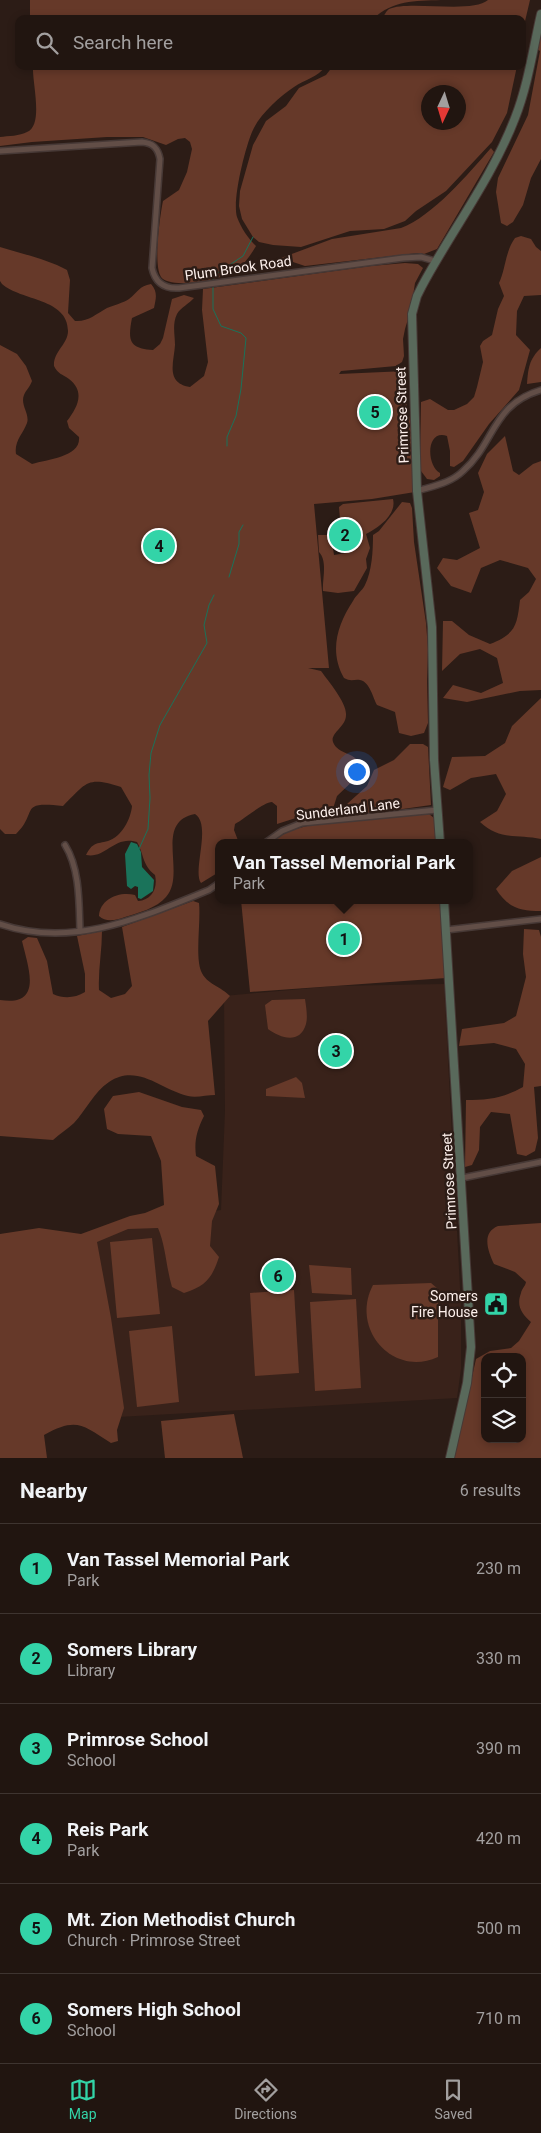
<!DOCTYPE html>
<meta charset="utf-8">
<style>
:root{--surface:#211510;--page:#2d221e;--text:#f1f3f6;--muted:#a29f9f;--line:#3e3430;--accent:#33d4a8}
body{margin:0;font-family:Roboto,sans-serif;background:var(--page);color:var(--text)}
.controls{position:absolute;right:15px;bottom:15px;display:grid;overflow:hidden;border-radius:10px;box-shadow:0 2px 8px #0003}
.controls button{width:45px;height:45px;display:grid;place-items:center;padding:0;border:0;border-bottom:1px solid var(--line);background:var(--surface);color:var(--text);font:25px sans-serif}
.compass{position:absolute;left:421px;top:85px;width:45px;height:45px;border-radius:50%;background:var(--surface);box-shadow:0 2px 8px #0003;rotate:184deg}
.you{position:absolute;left:356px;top:771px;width:18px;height:18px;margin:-12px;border:4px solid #fff;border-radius:50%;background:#1a73e8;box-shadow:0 0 0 8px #1a73e833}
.badge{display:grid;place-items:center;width:32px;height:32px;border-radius:50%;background:var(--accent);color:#111;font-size:16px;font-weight:700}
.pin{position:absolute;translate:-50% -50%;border:2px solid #fff;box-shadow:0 1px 5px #0006}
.popup{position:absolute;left:215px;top:839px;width:258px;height:65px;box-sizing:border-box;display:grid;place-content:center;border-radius:10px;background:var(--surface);filter:drop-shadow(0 1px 4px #0005);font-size:16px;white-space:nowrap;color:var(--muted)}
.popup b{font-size:19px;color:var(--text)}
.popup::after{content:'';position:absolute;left:50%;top:100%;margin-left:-10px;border:10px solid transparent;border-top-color:var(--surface)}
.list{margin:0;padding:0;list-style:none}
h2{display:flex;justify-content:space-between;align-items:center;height:65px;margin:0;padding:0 20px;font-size:21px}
h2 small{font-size:16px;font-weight:400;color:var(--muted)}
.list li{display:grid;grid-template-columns:32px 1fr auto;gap:15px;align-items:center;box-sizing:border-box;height:90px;padding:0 20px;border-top:1px solid var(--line)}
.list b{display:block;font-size:19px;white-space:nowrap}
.list p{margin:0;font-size:16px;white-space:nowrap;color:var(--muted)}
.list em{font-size:16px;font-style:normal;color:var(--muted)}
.icon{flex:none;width:28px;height:28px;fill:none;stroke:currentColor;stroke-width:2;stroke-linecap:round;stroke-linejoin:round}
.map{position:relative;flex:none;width:541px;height:1458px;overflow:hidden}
.search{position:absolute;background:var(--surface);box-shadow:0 2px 8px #0003;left:15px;right:15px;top:15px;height:55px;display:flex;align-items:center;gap:12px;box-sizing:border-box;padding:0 18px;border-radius:10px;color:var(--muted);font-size:19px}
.sheet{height:605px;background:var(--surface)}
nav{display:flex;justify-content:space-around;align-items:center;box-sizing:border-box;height:70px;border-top:1px solid var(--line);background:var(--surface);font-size:14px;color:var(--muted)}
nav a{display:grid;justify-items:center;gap:2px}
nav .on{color:var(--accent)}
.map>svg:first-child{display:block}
</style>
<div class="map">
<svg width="541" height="1458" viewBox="0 0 541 1458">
<rect width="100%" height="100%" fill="#2c1c16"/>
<polygon fill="#39221a" points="444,984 461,1307 461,1369 457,1398 118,1417 93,1230 221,1210 225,1111 224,996 335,986"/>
<g fill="#663929" fill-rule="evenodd">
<path d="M30,0h411c-27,1 -48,0 -68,19h-343z"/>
<path d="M488,0h42l-8,34v-15h-140c2,-3 4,-8 7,-10 20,-9 83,5 99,-9z"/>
<polygon points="541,30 541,159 531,178 523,205 513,222 507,226 501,223 496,192 498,178 528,115 540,51 537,49"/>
<path d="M33,66h293c-8,11 -22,14 -32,21 -15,10 -35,28 -42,45 -7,17 -20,68 -15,85 4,11 11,21 19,29 -5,9 -12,18 -19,24 -11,9 -67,20 -76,7 -8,-13 -1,-61 2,-76l16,-11 8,-18 5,-23 -2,-7 -5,-4 -7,1 -12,6 -23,-8h-36l-75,5 -32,4v-9c8,-1 20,-1 27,-5 17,-7 5,-49 6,-66z"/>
<path d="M333,66h184l-10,47 -15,29 -46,49 -30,20 -11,10 -21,8 -34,2 -49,16 -28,-2 -14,-3 -6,-5 -11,-18 -3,-13 1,-15 13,-46 13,-24 20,-15 13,-18 27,-13zM458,92v30h-30v-30z"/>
<path d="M491,148l3,4 -57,97 -13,5 -6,-1 -113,13 -24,-8 51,-19 69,-11c32,-12 67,-54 90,-80z"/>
<path d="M521,236l10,3 5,8 5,4v44l-17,1 -7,15 -1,24 14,15 -11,40 -30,34 -26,37 -9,6 -4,-1v-15l-3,-15c-21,-7 -21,29 -7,37v3l-6,4 -7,-1 -6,-8 -1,-11 1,-58 9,-3 18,11h6l13,-6 7,-7 3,-10 6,-25 -3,-16 3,-5 9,-6 6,-26 6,-13 -5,-13c7,-15 6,-31 16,-45z"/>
<path d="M0,247c22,7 47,12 67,23l3,10 -2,33 7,8c13,1 21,-7 32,-13 7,-3 16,-5 22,-9 9,-7 10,-13 22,-15 7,8 5,14 3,24l-22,10c-4,21 -4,31 21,32l7,-6 3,-6 9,-39 12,-4 10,3c-5,6 -13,9 -17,16 -5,10 -2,21 -2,31 -1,17 -10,38 15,42l14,-11 4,-14 -6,-52 1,-21 168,-23 34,-3 13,1 5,4 -8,15 -4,26 -6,20 -2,10 1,17 -2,6 -6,4 -55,5 -2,3 67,-3 1,45 4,1 4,75 -43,7 -58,5 15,164h-21l13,3c8,11 26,32 25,44 0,12 -16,18 -13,27 6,16 32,8 26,33l-22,21 -6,19 -32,2 -22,7v-18l-5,-4c-8,0 -28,17 -37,22l-1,6 5,13h-20v29l-18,11c-9,-12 11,-58 -6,-69 -42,8 -8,60 -29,83 -9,11 -28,16 -41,20 -8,3 -19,6 -26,-1 1,-17 20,-25 36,-21l3,6c14,-1 20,-13 17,-26 -13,-10 -11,-21 -18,-33 -23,-7 -31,17 -51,13 7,-13 10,-11 22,-14 14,-4 23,-23 24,-35l-11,-19c-34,-11 -34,-5 -58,19 -46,-5 -24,6 -47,28h-11l-5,-5v-484l17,9 9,12 6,15c-2,6 -6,9 -8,14 -4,10 6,19 3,28 -4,11 -13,18 -11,31l16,10c16,-5 49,-7 47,-27l-10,-9 -2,-7c10,-13 19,-29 2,-42 -7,-5 -11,-5 -15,-13 -1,-14 14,-22 14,-35 0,-33 -47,-30 -66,-47l-2,-3z"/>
<path d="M541,348v34l-14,2c1,-15 2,-25 14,-36z"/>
<path d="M505,436l8,35 6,4 14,-11 8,-3v229l-21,1 -53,11 -24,-4 10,-13 28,8 22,-10 -6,-25 -17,-9 -20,5 -18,17 1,-50h9l17,14 21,9c26,-10 27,-19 30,-44l9,-8 7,-13 -8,-11 -28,-8 -19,8 -10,25 -20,-7 -14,-18 6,-10 14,2 23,-12 -11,-35 9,-3 6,-18 -6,-19 9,-19z"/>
<path d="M393,499c4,16 -15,29 -27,35l4,14 -4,11 1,9 -13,23 -16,2 -15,-2c-1,-12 5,-29 -4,-39l-1,-17h13l3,20 12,-2 -1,-14 14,-3 -1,-8h-8l-1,-10 -9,1 -1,-12 4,-3z"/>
<path d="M402,502l8,1 2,5 2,34 12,81 2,26 -1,31 1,43 -4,10 -13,3 -12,-3 -4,-21 -18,-7c-4,-7 -7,-23 -17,-25 -6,-1 -9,2 -16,-2 -15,-26 -7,-53 9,-77 3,-6 9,-10 12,-16 7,-14 8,-34 8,-50l6,-4z"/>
<path d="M541,698v141c-22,-5 -41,2 -61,-17l17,-11 9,-17 -10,-20 -25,4 -21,12 -7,-3 9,-30 33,-1 20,-13 7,-17z"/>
<polygon points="410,744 423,744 428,747 431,805 353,816 346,814 347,804 367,786 374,770 394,760"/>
<path d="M429,814l5,4 2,25h-167c14,-10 25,-14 42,-18z"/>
<path d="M541,857v54c-21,0 -33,-3 -45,-22l16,-18z"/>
<polygon points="241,900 441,900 446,978 250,992"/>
<path d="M193,901l6,2c2,18 -4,52 2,68 5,13 21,16 29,25l-22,25 7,74c-8,0 -19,3 -27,1 -27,-6 -50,-33 -79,-14 -15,10 -23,28 -35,41 -6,6 -15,11 -21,17l-53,-4v-136c44,7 28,-33 22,-59l6,-4 9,1 10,23 6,33c11,5 22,4 32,-2v-18l-8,-38 25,-5c0,20 -4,39 -3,59l12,8 14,-4 7,-8 -10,-59z"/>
<path d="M524,929l15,1 2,7v149l-7,1 4,51 -3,13 -9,5 -9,-2 -7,-40 -19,-2 -11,15 -1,23 -7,15 -7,2 1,-67c22,0 37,-2 57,-13l2,-23 -9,-15 -22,-6 -35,3 3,-17 42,-6 12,-7 10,-39 -3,-23z"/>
<path d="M305,999c1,7 3,18 1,25 -6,21 -26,14 -38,5l-3,-24 7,-5z"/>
<polygon points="296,1077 302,1083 305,1098 266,1096 266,1089"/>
<path d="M139,1092l43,15 19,3 3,6c-7,14 -10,25 -8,40l19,10 4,38 -7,17 -2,25 9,11c-7,21 -13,29 -35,36l-12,-6c-6,-20 -6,-40 -14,-59l-30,1 -31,13 14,76 13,90 -7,22 1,11 -7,2c-29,-18 -34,-26 -67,-8l3,23h-47v-224l39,-6 42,6 49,-18 15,-3 19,-8 -3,-44 -10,-25 -33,-2 -11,-5 -3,-20 9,-13z"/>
<path d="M541,1223v235h-87l22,-99 14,-8 21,-3 8,-7 12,-19c-9,-8 -15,-16 -10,-29 1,-5 4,-6 5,-11l-11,-10 -21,-8c-6,-13 -13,-31 4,-38zM485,1357h37v82h-37z"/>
<polygon points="152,1238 160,1314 117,1318 110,1242"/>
<polygon points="309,1265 351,1268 352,1295 312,1293"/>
<path d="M431,1283l7,6v68c-46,21 -88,-29 -65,-72z"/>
<polygon points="294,1290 299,1373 255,1376 250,1293"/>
<polygon points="356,1299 361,1388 315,1391 310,1302"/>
<polygon points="172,1326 179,1402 137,1407 129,1331"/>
<polygon points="234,1414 243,1458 165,1458 161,1421"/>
</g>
<polygon fill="#1a735a" points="131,842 137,844 141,852 142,867 154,880 153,891 141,899 138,898 138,887 135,886 131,889 127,886 125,854"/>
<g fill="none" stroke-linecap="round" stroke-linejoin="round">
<g stroke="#1a735a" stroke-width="1">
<polyline points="213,282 213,276 243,256 253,237"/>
<polyline points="213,286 213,309 221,326 241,333 246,338 241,389 236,416 227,437 227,446"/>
<polyline points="229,577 239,544 239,532 243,525"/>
<polyline points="139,849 148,829 150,798 149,775 151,753 160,725 207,643 204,625 209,605 214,595"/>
</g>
<defs>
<g id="street">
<path d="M0,151l142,-9c11,1 16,6 18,17l-8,109c3,14 12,21 27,20l224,-30 18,-1 14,4"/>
<path d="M417,491c16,-5 34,-8 46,-20 33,-29 28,-66 78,-81"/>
<polyline points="265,843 282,831 302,823 437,810"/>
<path d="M65,845c15,24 14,58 15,86"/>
<path d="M0,924c73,25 142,-7 209,-34l10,-7"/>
<polyline points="446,930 541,919"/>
<polyline points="462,1178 541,1162"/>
</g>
<g id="secondary">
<path d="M440,843l-6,-83 -2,-133 -15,-136 -5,-177 5,-18 5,-10c30,-56 70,-108 93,-168 13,-33 18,-69 26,-104"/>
<polyline points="444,900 471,1347 467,1383 450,1458"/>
</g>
</defs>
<use href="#street" stroke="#473936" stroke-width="8"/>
<use href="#secondary" stroke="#473936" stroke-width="10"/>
<use href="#street" stroke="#624e47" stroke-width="5"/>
<use href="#secondary" stroke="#59695b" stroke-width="8"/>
</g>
<defs>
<symbol id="civic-square" viewBox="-11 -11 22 22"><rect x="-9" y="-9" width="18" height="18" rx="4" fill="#33d4a8" stroke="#2c1c16"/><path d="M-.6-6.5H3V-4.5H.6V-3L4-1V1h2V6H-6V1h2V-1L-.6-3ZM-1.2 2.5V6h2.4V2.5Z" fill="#111"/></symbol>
</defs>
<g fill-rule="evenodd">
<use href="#civic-square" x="482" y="1290" width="28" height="28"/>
</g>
<g text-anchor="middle" stroke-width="5" stroke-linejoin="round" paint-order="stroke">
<g font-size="14" fill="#fdf0ec" stroke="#2c1c16">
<text transform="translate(238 268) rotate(-8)" y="5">Plum Brook Road</text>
<text transform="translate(402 415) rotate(-92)" y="5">Primrose Street</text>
<text transform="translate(348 809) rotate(-7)" y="5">Sunderland Lane</text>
<text transform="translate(449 1181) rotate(-93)" y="5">Primrose Street</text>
</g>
<g font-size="14" fill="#fdf0ec" stroke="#2c1c16" text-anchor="end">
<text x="478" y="1301">Somers<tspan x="478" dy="16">Fire House</tspan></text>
</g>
</g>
</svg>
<div class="controls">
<button><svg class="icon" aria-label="locate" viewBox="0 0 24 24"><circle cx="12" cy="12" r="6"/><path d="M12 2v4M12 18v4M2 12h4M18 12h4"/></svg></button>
<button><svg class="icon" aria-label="layers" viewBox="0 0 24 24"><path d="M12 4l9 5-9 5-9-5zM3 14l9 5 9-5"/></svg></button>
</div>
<svg class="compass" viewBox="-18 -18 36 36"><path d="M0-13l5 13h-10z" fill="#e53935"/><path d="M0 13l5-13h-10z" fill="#a29f9f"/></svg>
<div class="you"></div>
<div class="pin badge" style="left:344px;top:939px">1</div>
<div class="popup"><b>Van Tassel Memorial Park</b>Park</div>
<div class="pin badge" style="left:345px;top:535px">2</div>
<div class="pin badge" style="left:336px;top:1051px">3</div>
<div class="pin badge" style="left:159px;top:546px">4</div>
<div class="pin badge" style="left:375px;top:412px">5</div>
<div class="pin badge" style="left:278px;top:1276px">6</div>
<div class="search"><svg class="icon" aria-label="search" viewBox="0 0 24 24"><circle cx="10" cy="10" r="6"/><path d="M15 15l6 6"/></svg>Search here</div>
</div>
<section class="sheet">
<h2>Nearby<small>6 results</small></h2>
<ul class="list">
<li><span class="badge">1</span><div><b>Van Tassel Memorial Park</b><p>Park</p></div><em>230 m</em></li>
<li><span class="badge">2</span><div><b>Somers Library</b><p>Library</p></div><em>330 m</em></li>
<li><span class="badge">3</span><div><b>Primrose School</b><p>School</p></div><em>390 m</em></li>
<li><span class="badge">4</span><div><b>Reis Park</b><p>Park</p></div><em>420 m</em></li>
<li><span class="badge">5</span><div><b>Mt. Zion Methodist Church</b><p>Church · Primrose Street</p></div><em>500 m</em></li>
<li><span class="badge">6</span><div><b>Somers High School</b><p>School</p></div><em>710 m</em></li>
</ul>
</section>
<nav>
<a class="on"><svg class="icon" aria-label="map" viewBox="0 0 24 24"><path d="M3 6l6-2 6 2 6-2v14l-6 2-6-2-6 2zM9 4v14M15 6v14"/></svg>Map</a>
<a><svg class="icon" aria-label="directions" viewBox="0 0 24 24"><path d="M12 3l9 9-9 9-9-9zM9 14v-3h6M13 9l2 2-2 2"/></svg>Directions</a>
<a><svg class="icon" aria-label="saved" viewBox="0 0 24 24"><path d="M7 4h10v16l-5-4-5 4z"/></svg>Saved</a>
</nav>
